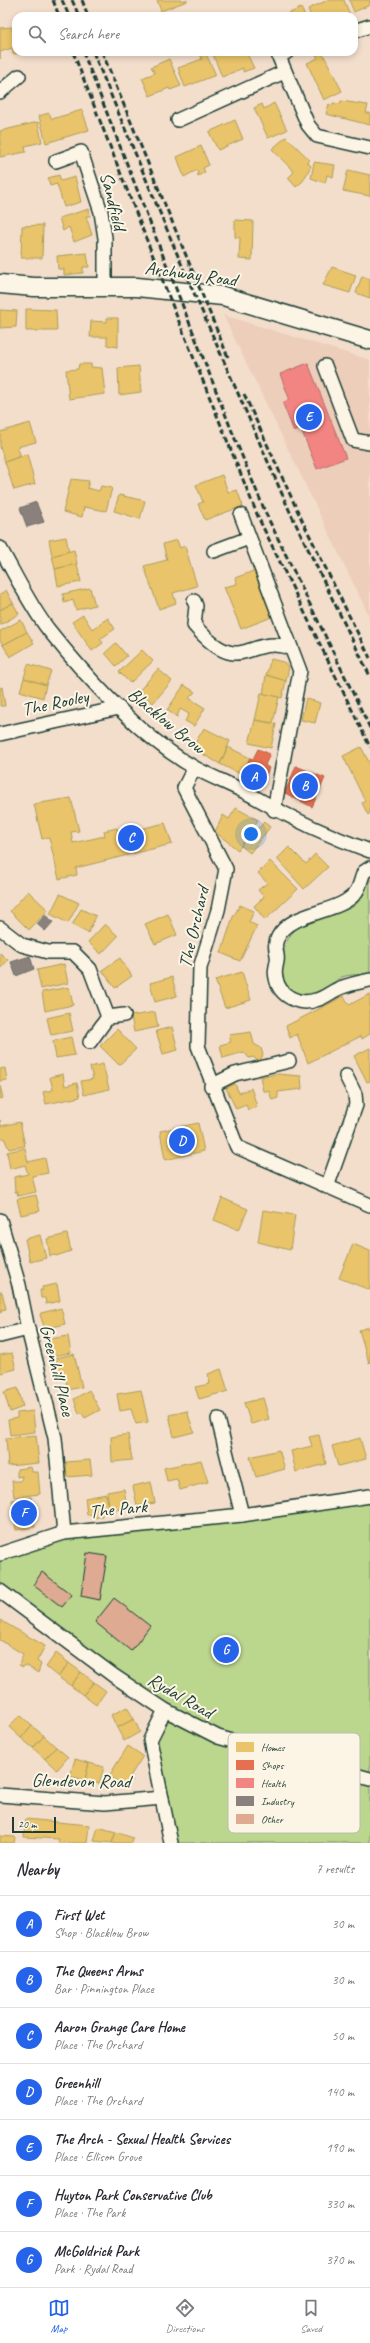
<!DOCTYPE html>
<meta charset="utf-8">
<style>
:root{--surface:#fff;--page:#f7f7f7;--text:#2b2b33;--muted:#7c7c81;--line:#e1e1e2;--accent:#2563eb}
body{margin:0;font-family:Caveat,sans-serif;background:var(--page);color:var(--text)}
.scale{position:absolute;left:12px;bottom:10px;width:44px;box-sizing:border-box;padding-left:4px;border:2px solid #1f3d34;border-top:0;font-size:11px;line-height:14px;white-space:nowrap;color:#1f3d34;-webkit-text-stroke:3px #fcf5e5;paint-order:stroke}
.you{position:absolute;left:251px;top:834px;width:14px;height:14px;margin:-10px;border:3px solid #fff;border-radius:50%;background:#1a73e8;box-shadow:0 0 0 6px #1a73e833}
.badge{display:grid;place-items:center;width:26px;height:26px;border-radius:50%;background:var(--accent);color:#fff;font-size:13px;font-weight:700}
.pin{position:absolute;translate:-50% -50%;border:2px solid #fff;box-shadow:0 1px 4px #0006}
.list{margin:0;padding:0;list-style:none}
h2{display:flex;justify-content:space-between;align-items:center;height:52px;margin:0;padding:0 16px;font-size:17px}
h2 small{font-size:13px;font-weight:400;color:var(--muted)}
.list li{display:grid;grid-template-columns:26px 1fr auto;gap:12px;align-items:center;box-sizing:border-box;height:56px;padding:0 16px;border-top:1px solid var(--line)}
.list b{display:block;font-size:15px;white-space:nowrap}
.list p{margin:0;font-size:13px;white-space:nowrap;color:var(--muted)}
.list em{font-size:13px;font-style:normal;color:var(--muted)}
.icon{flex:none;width:22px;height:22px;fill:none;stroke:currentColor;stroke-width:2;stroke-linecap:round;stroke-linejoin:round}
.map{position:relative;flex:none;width:370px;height:1843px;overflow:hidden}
.search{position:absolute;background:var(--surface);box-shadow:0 2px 6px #0003;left:12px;right:12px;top:12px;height:44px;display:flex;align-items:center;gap:10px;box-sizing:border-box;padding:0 14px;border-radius:12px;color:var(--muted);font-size:15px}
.sheet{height:444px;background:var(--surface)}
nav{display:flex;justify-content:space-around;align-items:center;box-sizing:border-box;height:56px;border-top:1px solid var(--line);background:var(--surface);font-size:11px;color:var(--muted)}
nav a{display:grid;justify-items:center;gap:2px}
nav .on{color:var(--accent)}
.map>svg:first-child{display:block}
</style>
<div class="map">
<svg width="370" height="1843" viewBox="0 0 370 1843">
<rect width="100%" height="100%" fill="#f3decc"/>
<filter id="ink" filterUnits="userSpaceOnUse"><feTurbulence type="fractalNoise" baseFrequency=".025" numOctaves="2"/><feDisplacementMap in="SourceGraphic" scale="8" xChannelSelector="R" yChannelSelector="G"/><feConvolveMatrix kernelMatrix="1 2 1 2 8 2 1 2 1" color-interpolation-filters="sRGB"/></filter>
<g filter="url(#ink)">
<polygon fill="#edcebb" points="223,315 370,360 370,618"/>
<g fill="#bbd68d" stroke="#6d8a60">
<path d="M370,877v97c-9,1 -20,0 -28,3 -6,2 -9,8 -15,12 -18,12 -33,7 -46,-9 1,-38 5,-54 45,-65 9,-2 20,-4 28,-9 10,-7 8,-23 16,-29z"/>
<polygon points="370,1496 370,1843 174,1843 150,1740 165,1710 0,1590 0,1554 64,1533"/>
</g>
<g fill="#e9c46a" stroke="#ac9c5a">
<polygon points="157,0 187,0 187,1 161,11"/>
<polygon points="328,0 344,0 350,15 311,16 308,9"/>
<polygon points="349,0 370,0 370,5 354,12"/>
<polygon points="301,8 305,16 283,16"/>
<polygon points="12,27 12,31 16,31 16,52 30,52 13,54 12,48 0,52 0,59 0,28"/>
<polygon points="205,52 216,75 185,87 178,68 202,59 200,54"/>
<polygon points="212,52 246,52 254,68 243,72 243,68 222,77"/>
<polygon points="322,52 342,91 324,100 307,63 318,58 316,55"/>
<polygon points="169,59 181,86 170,90 169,88 150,96 142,78 155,73 151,67"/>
<polygon points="341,101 368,105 366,113 370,113 370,125 326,114 329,104 332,106 333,103 340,104"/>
<polygon points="274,103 287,130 268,138 254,108 262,104 264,109"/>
<polygon points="82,110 89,130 46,143 39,116 49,113 52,119"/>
<polygon points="235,120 243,139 218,150 209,132"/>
<polygon points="38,122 42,142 25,146 26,152 0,157 0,131"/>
<polygon points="286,137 310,160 307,162 311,166 303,181 296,187 288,178 294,172 272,149"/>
<polygon points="201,146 209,165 203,168 205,172 198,176 197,170 184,177 177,157"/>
<polygon points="314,162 335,165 333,177 327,175 325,183 311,178"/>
<polygon points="348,170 370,175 370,196 343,191"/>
<polygon points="59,175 61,181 75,177 81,202 64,207 57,184 50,186 48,178"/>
<polygon points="89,209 90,216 86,216 92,235 74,242 69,227 63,231 59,218"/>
<polygon points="235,220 253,221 252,260 239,259 240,238 235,237"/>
<polygon points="43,225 42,258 21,258 22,226"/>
<polygon points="87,253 89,267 83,267 83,273 64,275 64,269 58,269 57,256"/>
<polygon points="332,267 356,275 350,293 323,285"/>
<polygon points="362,276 370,279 370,298 356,293"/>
<polygon points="26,309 56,310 57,331 26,331"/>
<polygon points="0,310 17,311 16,327 0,328"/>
<polygon points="107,318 118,318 118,347 107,345 107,337 90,337 91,321 107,322"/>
<polygon points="79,364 91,364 91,367 102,368 105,394 69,399 66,370 78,369"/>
<polygon points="139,366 141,392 119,395 118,368"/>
<polygon points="30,423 36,442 17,447 21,456 5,462 0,447 0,432"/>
<polygon points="27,454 35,484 14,490 5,462"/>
<polygon points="222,475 228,492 237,490 243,506 205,520 198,504 203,502 196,485"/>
<polygon points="71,479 89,481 87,488 99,491 101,486 112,488 106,511 84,507 82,517 63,512"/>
<polygon points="119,495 145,501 140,519 114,511"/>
<polygon points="66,537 69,552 52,556 49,540"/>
<polygon points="177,540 180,548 185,546 197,586 173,593 176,603 159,609 144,566 167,560 163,544"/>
<polygon points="74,550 77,564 55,569 52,556"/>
<polygon points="77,564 81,582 58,586 55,569"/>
<polygon points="256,570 272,617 241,629 224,587 237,584 235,578"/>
<polygon points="90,588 95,605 76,610 73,600 64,603 63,594"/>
<polygon points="6,590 13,603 0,610 0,594"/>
<polygon points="13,603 19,614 0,625 0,610"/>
<polygon points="83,615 92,629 108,618 115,629 100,639 103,643 92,651 72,622"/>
<polygon points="21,620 27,632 3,645 0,640 0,631"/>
<polygon points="27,632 34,643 10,657 3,645"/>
<polygon points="116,643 127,656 116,666 105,653"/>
<polygon points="142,650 153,661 130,683 119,672"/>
<polygon points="271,659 283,662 289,667 286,681 266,675"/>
<polygon points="28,664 51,671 46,685 24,678"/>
<polygon points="158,669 172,681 153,703 139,691"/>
<polygon points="266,675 286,681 282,698 263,694"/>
<polygon points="24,678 46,685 43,698 20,691"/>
<polygon points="184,685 195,692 189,698 205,708 194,726 185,721 189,714 180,709 177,717 167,710"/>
<polygon points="2,687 5,706 0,706 0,688"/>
<polygon points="261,693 279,697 273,723 255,720"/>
<polygon points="306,698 320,703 315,723 301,720"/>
<polygon points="255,720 276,724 271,748 249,743"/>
<polygon points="204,728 230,741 220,764 192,748"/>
<polygon points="228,747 250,758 242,775 220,764"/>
<polygon points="361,747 370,764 370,813 368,815 362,803 365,801 343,756"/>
<polygon points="71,798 79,831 71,832 73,843 105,836 104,831 117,828 119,834 165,823 172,844 76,868 77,875 59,879 49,838 42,839 34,804"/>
<polygon points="236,808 258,820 238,850 215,832 223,815 229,819"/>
<polygon points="264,822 270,827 250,853 241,846 254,826 259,828"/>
<polygon points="289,847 306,864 315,854 328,867 304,889 277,859"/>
<polygon points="270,861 298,889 265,920 254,906 264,897 258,890 267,883 258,873"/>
<polygon points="28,891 48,910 29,930 10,911"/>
<polygon points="60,894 79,903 68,923 50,914"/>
<polygon points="240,905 254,911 249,922 257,926 240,961 221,953 233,917"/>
<polygon points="81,909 96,916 88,933 72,925"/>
<polygon points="168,914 177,935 155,944 145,924"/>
<polygon points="105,924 118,936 101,954 88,942"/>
<polygon points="0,953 8,960 0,969"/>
<polygon points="120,958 132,976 115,988 102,970"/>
<polygon points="64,964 68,983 41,989 37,970"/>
<polygon points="242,972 251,1000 225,1008 215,980"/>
<polygon points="172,977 177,996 155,1002 150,983"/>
<polygon points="69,987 73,1005 45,1011 42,992"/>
<polygon points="370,994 370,1034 362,1039 361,1036 308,1063 297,1034 290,1038 286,1026 344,996 349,1005"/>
<polygon points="155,1012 158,1027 134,1032 131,1016"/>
<polygon points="69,1013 73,1031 51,1035 47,1018"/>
<polygon points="172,1027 178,1050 163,1054 156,1031"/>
<polygon points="117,1029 136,1049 119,1065 100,1046"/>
<polygon points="251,1032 254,1044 261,1048 263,1055 259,1062 253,1057 249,1058 244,1052 223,1058 220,1045 231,1042 229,1035"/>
<polygon points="71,1037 75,1055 56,1058 53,1041"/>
<polygon points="370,1048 370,1081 367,1082 354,1056"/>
<polygon points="103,1064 109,1089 84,1095 81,1081 93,1079 90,1067"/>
<polygon points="5,1068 7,1080 0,1081 0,1069"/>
<polygon points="63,1074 65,1086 77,1083 80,1097 46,1104 43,1092 53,1090 50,1077"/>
<polygon points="277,1074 301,1076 302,1089 278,1092 278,1098 272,1100 269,1091 263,1091 260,1077"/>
<polygon points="235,1084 239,1093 251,1088 257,1106 248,1110 246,1105 236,1109 226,1088"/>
<polygon points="0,1086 3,1098 0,1099"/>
<polygon points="0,1120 1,1126 20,1122 25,1146 9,1149 4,1138 0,1139"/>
<polygon points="198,1123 204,1151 165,1160 160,1131"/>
<polygon points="25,1148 28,1162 45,1158 48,1173 32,1176 36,1192 18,1196 17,1192 15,1192 14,1177 28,1174 25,1165 10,1169 7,1152"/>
<polygon points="36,1195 40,1211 21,1215 17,1199"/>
<polygon points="222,1198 248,1209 239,1230 214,1220"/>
<polygon points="263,1210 295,1215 290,1250 258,1242"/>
<polygon points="67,1234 71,1251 56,1256 55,1255 50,1256 47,1239"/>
<polygon points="40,1235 46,1258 30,1262 25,1239"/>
<polygon points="353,1244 370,1251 370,1290 339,1278"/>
<polygon points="57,1284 60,1301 46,1304 45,1298 41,1298 40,1290 43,1290 42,1287"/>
<polygon points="0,1292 2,1292 6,1309 1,1310 2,1312 0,1313"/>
<polygon points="61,1308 65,1324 45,1329 40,1315 41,1313"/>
<polygon points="370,1327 370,1362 369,1363 359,1330"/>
<polygon points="68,1336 71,1353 51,1356 47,1355 45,1348 49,1347 49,1339"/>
<polygon points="12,1353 16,1369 0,1373 0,1355"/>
<polygon points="74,1354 82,1387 67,1390 66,1378 61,1379 59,1372 56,1372 55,1365 58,1365 56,1358"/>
<polygon points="221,1369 228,1391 199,1399 195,1387 210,1384 208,1374"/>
<polygon points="18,1388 23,1407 10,1412 4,1392"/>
<polygon points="89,1390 100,1410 85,1418 81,1412 79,1414 74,1399"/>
<polygon points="141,1390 148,1422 136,1424 131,1409 120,1411 117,1394"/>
<polygon points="263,1398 269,1419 251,1424 244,1403"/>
<polygon points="33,1411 35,1432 10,1435 8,1420 17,1418 17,1413"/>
<polygon points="187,1411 194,1432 174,1437 169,1415"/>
<polygon points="128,1434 132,1460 112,1462 111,1437"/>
<polygon points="36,1435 39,1463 8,1466 6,1438"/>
<polygon points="319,1435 326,1464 296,1472 291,1451 312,1446 309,1437"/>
<polygon points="360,1438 366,1459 338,1466 332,1446"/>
<polygon points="279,1450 285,1469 256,1477 250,1457"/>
<polygon points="90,1460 92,1475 67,1477 66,1462"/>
<polygon points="201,1460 208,1482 180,1490 177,1479 167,1481 164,1468"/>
<polygon points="31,1467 32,1472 38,1472 40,1494 14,1497 12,1481 21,1481 22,1476 17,1477 17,1469"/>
<polygon points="151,1482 155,1503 137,1506 133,1486"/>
<polygon points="124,1489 127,1508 110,1511 107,1492"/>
<polygon points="106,1494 110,1512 102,1512 102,1516 94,1518 95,1514 87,1515 85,1498"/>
<polygon points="31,1497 35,1527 16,1530 12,1500"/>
<polygon points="0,1620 45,1646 37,1661 41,1664 38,1673 26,1665 23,1667 19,1665 23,1654 0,1640"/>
<polygon points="56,1653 69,1663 58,1677 46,1667"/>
<polygon points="69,1663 81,1672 71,1686 58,1677"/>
<polygon points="81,1672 94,1682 83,1695 71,1686"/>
<polygon points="94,1682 106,1691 96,1705 83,1695"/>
<polygon points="127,1707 134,1719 117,1728 111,1715"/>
<polygon points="20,1715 32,1726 21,1738 9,1727"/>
<polygon points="134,1719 140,1732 124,1741 117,1728"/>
<polygon points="32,1726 44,1736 33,1748 21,1738"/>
<polygon points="44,1736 56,1747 45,1759 33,1748"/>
<polygon points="128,1746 143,1756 129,1778 133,1780 126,1787 109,1776"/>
<polygon points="56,1747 68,1757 57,1770 45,1759"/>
<polygon points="75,1759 89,1763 85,1780 70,1776"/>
<polygon points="89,1763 104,1767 99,1784 85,1780"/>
<polygon points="26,1819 89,1825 87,1843 58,1843 59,1839 24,1837"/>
<polygon points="98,1827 116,1832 112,1843 94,1841"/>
<polygon points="116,1832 133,1838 132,1843 112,1843"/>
<polygon points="0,1836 15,1837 14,1843 0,1843"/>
</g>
<g fill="#e76f51" stroke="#ab6048">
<polygon points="258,749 270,754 265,765 269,768 261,788 240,778 250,758 253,759"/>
<polygon points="296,766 325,778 312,807 285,793"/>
</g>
<polygon fill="#f28482" stroke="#b36f6b" points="308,363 346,458 317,469 301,429 294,432 283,404 289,398 280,374"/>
<g fill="#8a817c" stroke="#6a6d66">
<polygon points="36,502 44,522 27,527 20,508"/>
<polygon points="45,915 53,922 45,931 37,924"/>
<polygon points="30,956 34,969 16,976 11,962"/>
</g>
<g fill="#deaa92" stroke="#1f3d34">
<polygon points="87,1553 107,1556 100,1600 81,1596"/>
<polygon points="42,1572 72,1595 62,1607 33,1585"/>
<polygon points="114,1598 150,1626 131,1651 95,1622"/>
</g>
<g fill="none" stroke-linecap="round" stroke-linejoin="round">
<defs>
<g id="minor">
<polyline points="354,31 370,26"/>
<polyline points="287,52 279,57 308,125 317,136 370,148"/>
<polyline points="0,92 19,76"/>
<polyline points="178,120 284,72"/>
<polyline points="56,161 81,152 101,212 105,238 105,287"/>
<polyline points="325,366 353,440 370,443"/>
<polyline points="241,515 300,671 274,810"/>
<path d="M0,548c15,26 30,58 48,81 39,49 93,108 147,139 20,11 43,19 63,31 36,21 73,38 112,52"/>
<polyline points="214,551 249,538"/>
<path d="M194,601l2,5 -2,19c48,56 53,8 97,23"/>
<polyline points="0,734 119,708"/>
<polyline points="194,768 184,788 226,869 218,910 200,968 198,1046 237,1147 370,1205"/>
<path d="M370,868l-6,4c-3,6 -4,15 -8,20 -15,22 -64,18 -78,45 -6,11 1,16 -1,24 -1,7 -3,10 -1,17 3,18 23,28 40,22 9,-2 16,-9 24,-12 10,-4 20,-6 30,-8"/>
<polyline points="0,928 22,945 48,952 73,952 90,969 108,1017"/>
<polyline points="90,1042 108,1017 124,1015"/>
<polyline points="211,1086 235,1074 289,1061"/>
<polyline points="327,1187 356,1105 355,1094 346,1076"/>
<polyline points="0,1220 19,1285 28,1329 55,1438 64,1533"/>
<polyline points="0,1336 28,1329"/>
<polyline points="218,1419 242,1515"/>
<polyline points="0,1554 64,1533 242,1515 370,1496"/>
<polyline points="0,1591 114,1676 165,1710 218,1737 370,1779"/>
<polyline points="165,1710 150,1740 171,1843"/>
<polyline points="0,1795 105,1803 162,1798"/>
</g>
<polyline id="secondary" points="0,284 34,287 137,287 223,296 370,340"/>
</defs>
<use href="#minor" stroke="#1f3d34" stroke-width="16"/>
<use href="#secondary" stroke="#1f3d34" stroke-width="21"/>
<use href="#minor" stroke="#fcf5e5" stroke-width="13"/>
<use href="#secondary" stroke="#fcf5e5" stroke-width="18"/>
<g stroke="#1f3d34" stroke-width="3" stroke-dasharray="6 3" stroke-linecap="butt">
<polyline points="53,0 59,16"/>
<polyline points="62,0 69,16"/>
<polyline points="72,0 79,16"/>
<polyline points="82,0 88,16"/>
<polyline points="73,52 173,307 259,519 370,747"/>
<polyline points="83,52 235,439 267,516 370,728"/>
<polyline points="93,52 183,268 290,512 370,676"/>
<polyline points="102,52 228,357"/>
<polyline points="244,394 299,514 370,658"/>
</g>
</g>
</g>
<g text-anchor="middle" stroke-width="4" stroke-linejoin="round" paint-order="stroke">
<g font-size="19" fill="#1f3d34" stroke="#fcf5e5">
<text transform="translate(114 201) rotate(76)" y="7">Sandfield</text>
<text transform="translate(191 273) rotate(8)" y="7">Archway Road</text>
<text transform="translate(55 702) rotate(-12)" y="7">The Rooley</text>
<text transform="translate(167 720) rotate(39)" y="7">Blacklow Brow</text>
<text transform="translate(193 927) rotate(-77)" y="7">The Orchard</text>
<text transform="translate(58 1370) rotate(76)" y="7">Greenhill Place</text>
<text transform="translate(118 1508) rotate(-6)" y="7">The Park</text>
<text transform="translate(181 1695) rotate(30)" y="7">Rydal Road</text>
<text transform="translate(81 1780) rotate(1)" y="7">Glendevon Road</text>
</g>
</g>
<rect x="228" y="1733" width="132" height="100" rx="6" fill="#fcf5e5" stroke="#babeb0" stroke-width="1"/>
<rect x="236" y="1742" width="18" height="10" fill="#e9c46a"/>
<rect x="236" y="1760" width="18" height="10" fill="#e76f51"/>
<rect x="236" y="1778" width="18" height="10" fill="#f28482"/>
<rect x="236" y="1796" width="18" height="10" fill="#8a817c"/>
<rect x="236" y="1814" width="18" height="10" fill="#deaa92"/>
<g font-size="11" fill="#1f3d34">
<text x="261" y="1751">Homes</text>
<text x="261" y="1769">Shops</text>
<text x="261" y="1787">Health</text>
<text x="261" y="1805">Industry</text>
<text x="261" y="1823">Other</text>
</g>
</svg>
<div class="scale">20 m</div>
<div class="you"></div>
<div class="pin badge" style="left:254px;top:777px">A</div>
<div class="pin badge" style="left:305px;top:786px">B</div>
<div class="pin badge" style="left:131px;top:838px">C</div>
<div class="pin badge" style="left:182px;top:1141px">D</div>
<div class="pin badge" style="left:309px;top:417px">E</div>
<div class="pin badge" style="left:24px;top:1513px">F</div>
<div class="pin badge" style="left:226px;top:1650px">G</div>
<div class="search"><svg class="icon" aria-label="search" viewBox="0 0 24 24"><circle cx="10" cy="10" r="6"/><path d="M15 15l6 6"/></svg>Search here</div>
</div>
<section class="sheet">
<h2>Nearby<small>7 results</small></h2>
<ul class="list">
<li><span class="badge">A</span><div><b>First Wet</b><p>Shop · Blacklow Brow</p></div><em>30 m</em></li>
<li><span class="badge">B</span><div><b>The Queens Arms</b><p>Bar · Pinnington Place</p></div><em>30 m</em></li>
<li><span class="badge">C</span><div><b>Aaron Grange Care Home</b><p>Place · The Orchard</p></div><em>50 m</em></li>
<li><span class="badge">D</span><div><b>Greenhill</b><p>Place · The Orchard</p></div><em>140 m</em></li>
<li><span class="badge">E</span><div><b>The Arch - Sexual Health Services</b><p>Place · Ellison Grove</p></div><em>190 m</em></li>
<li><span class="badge">F</span><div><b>Huyton Park Conservative Club</b><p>Place · The Park</p></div><em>330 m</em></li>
<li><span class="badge">G</span><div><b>McGoldrick Park</b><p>Park · Rydal Road</p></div><em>370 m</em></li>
</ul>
</section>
<nav>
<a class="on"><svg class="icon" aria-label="map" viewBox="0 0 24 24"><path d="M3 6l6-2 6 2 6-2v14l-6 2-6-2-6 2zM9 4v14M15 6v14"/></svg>Map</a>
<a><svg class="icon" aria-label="directions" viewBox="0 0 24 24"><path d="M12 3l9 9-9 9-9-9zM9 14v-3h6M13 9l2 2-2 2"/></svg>Directions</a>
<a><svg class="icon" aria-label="saved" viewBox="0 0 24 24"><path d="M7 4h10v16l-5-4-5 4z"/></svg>Saved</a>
</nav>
